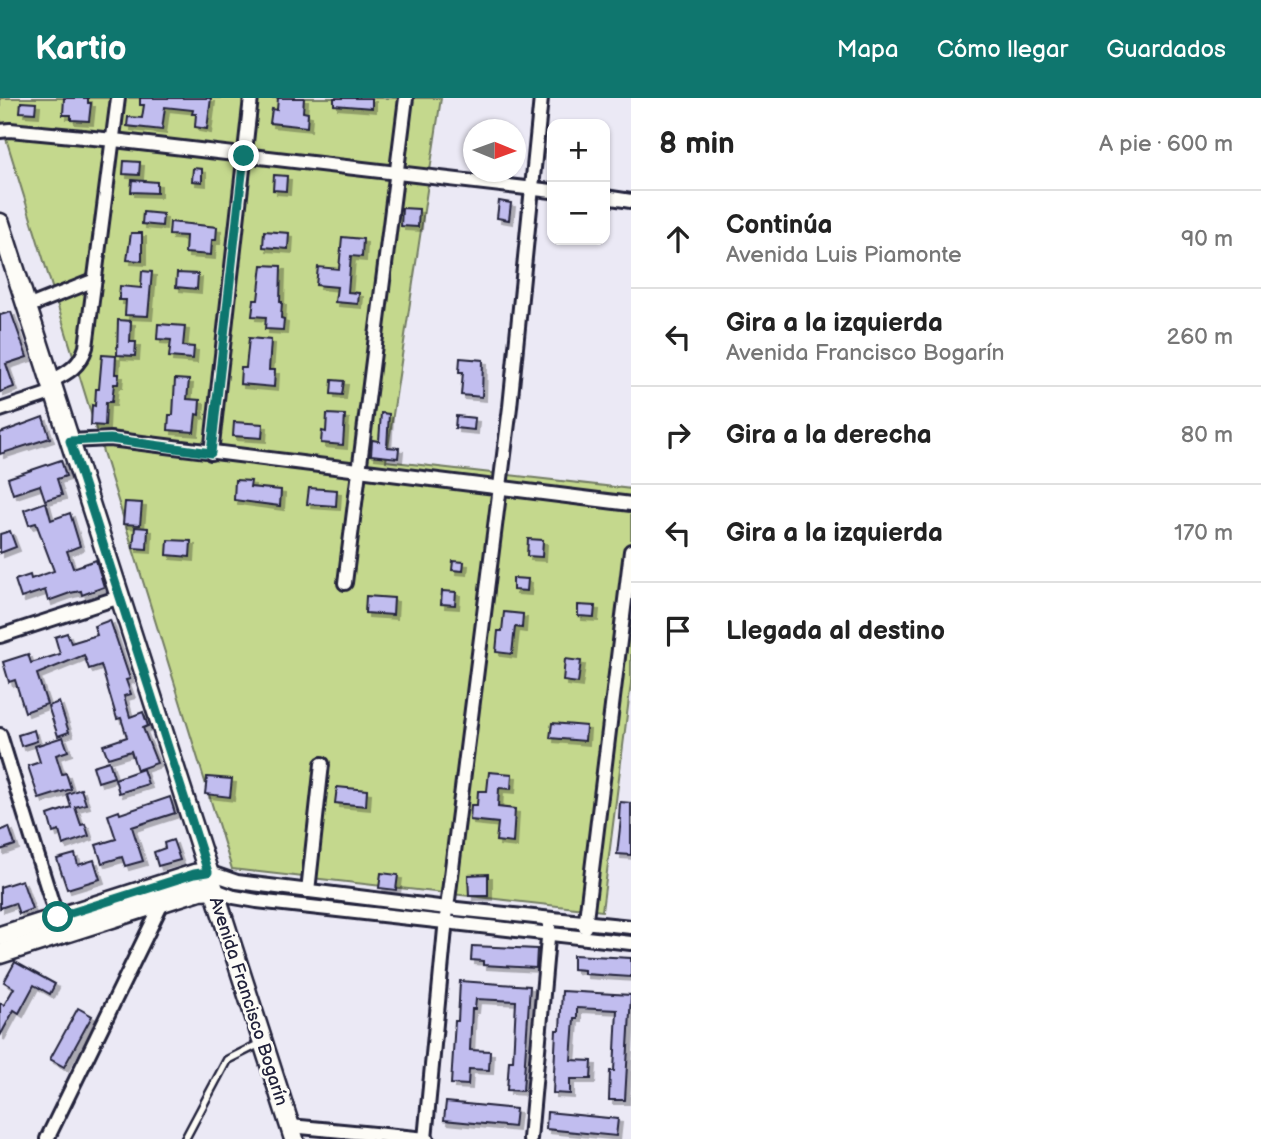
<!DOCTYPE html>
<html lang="es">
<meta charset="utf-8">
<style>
:root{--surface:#fff;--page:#f2f2f2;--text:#222;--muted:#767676;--line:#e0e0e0;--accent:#0f766e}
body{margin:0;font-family:"Balsamiq Sans",sans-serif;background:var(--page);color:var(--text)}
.controls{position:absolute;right:21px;top:21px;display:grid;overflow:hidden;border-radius:14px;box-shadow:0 2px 5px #0004}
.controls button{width:63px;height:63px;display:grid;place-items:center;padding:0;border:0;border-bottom:2px solid var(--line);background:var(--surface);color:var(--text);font:35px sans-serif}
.compass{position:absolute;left:463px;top:21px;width:63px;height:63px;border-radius:50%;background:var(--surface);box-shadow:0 2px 5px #0004;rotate:91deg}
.stop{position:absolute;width:21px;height:21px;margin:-16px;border:5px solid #0f766e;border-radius:50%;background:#fff}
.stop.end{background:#0f766e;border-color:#fff;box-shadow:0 2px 7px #0008}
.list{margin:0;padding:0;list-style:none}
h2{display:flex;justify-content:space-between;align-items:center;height:91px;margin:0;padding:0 28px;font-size:30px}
h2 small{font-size:23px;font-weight:400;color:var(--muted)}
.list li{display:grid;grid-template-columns:46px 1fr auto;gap:21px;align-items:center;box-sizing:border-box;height:98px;padding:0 28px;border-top:2px solid var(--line)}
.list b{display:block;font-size:26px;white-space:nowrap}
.list p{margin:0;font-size:23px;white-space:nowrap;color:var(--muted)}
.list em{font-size:23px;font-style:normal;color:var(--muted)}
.icon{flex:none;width:38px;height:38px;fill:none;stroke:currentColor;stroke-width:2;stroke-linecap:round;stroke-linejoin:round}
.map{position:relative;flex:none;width:631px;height:1041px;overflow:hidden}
header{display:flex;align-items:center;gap:42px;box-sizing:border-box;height:98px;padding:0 35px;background:var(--accent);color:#fff}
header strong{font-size:33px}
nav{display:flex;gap:38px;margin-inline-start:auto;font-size:24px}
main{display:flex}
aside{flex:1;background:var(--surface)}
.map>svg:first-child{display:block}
</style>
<header>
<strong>Kartio</strong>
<nav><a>Mapa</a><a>Cómo llegar</a><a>Guardados</a></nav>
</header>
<main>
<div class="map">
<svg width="631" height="1041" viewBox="0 0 631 1041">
<defs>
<filter id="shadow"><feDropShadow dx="4" dy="4" stdDeviation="0" flood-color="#0004"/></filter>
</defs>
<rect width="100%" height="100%" fill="#ebe9f5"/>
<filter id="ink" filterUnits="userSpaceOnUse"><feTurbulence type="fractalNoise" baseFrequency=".0143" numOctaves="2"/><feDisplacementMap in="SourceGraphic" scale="14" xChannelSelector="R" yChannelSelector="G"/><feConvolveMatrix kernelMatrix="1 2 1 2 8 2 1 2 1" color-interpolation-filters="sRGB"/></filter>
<g filter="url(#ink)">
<polygon fill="#c4d88d" stroke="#737d64" stroke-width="2" points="0,0 441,0 386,363 631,391 631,585 602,813 232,771 0,21"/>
<g fill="#c1bdef" stroke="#22223b" stroke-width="2" filter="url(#shadow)">
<polygon points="64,0 88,0 88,5 91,5 89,23 71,22 71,17 63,17"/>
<polygon points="140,0 211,0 207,31 195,29 196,16 192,16 193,12 165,9 162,32 127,28 128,19 142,20 144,7 140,7"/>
<polygon points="278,0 304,0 303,14 308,15 307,29 270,25 272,11 277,12"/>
<polygon points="334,0 372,0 372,10 334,7"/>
<polygon points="21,4 36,5 35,15 20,14"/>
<polygon points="124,63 140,64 139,77 123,76"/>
<polygon points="193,70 202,71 202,84 192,83"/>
<polygon points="274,77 287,78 286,93 273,92"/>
<polygon points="132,82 157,84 157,95 131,94"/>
<polygon points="499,103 511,105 509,122 497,120"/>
<polygon points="402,110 419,111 418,129 401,128"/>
<polygon points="143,114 163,116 162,128 142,126"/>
<polygon points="170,124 217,129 216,142 212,142 211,157 185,155 186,138 169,137"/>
<polygon points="264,133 289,135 288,151 263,149"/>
<polygon points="131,135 142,135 142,163 127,162"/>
<polygon points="342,139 363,141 362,159 351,158 348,194 359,195 358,206 335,204 337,189 316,187 318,169 339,171"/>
<polygon points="262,167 281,168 280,204 282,204 281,220 284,221 283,232 265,231 266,219 252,218 254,202 258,202"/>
<polygon points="142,173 152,174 148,218 125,217 126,202 119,202 120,188 141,190"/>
<polygon points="177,175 198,176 197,191 176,189"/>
<polygon points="11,214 27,259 6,266 14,289 0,294 0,217"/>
<polygon points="118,222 131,223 130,244 136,244 135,258 117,257"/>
<polygon points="158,226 185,228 183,248 194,249 193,261 169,259 171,242 157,241"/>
<polygon points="249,240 271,242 269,272 275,272 274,289 240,286 241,270 246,270"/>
<polygon points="102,257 116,258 115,276 119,276 118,286 114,286 112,304 106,304 105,328 91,327 92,307 95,308 96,291 99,291"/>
<polygon points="460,260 483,262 482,299 461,297 463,274 459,274"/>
<polygon points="175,281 189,282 187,301 200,302 199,317 196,316 194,334 168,332 169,317 173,317"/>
<polygon points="332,282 344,283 342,297 331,296"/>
<polygon points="381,315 389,316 387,349 399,350 398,360 371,357 372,342 379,343"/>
<polygon points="327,316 345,317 343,347 321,345 322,333 326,334"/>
<polygon points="456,318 475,320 474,332 455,330"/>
<polygon points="43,319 50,340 0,356 0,335"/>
<polygon points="234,324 263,326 262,340 233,338"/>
<polygon points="61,362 66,378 57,381 62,397 45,402 40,387 13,396 8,380"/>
<polygon points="235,382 251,383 250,389 281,392 280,408 234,402"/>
<polygon points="309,390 337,392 336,408 307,406"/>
<polygon points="46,404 51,422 70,415 80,448 67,453 73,470 96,462 104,489 82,497 81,493 70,495 48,503 45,492 21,500 15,482 30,477 31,481 54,473 36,425 29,427 24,412"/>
<polygon points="125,404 142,405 140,427 123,426"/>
<polygon points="135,429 148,430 147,451 133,450"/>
<polygon points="10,433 16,449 0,455 0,436"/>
<polygon points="528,441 543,442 542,459 527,458"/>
<polygon points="168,442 191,443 190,459 167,457"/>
<polygon points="453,463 464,464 463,473 452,472"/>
<polygon points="513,480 528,481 527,493 513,492"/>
<polygon points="442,493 456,494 455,507 441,506"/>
<polygon points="366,498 394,500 393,517 365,515"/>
<polygon points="578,507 595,508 594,519 578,518"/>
<polygon points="504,514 523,516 522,530 515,529 512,556 496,554 498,533 502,533"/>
<polygon points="110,522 130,581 126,582 131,596 124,598 130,619 143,614 148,628 143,630 157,665 137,672 131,653 108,660 103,647 127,639 121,620 117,621 101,567 89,571 84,557 37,576 47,606 25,614 15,582 9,584 3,564 28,556 31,565 60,556 55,539 67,535 71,545 97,537 94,528"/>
<polygon points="565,561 581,563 578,585 563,583"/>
<polygon points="59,604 69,634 58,638 48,608"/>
<polygon points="552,625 586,628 585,643 550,640"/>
<polygon points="34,632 37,643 21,648 18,637"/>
<polygon points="63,639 68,653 56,657 62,676 66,675 71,691 39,701 28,668 40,664 35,648"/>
<polygon points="109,663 114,679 98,684 93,668"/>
<polygon points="143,671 148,686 119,695 115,681"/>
<polygon points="489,674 512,676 511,691 499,690 498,709 515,711 513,745 496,743 498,725 470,722 471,707 477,707 478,693 487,693"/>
<polygon points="207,679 232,681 230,699 205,696"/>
<polygon points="337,689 367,692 366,708 335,705"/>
<polygon points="81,691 86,706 75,709 81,727 85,726 89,738 63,747 59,733 53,735 48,717 71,709 67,696"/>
<polygon points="170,699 175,715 132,729 143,763 125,768 122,759 102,765 96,747 116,741 108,717 119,713 120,716"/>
<polygon points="620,704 631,705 631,757 617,756 621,721 619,721"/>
<polygon points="9,729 15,747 0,752 0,733"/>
<polygon points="173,742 180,762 158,768 154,754 165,750 164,745"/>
<polygon points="75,756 78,767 94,762 100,781 67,791 57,761"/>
<polygon points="381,775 398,777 396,792 379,790"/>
<polygon points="488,776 488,798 469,798 468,777"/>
<polygon points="22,782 32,811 19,816 15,805 0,810 0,789"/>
<polygon points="472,848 537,851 536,870 483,867 483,863 471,862"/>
<polygon points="573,857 631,860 631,879 584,876 584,872 573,871"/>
<polygon points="15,864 55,886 50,896 34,887 19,915 14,912 0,938 0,905 4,907 14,890 4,884"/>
<polygon points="460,883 530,888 523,993 507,992 509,963 513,963 516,903 476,901 475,911 472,911 470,952 490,953 489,972 469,971 468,987 451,986 455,923 458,923"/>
<polygon points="562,893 631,897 625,1002 609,1002 610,973 614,973 617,912 577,910 577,920 574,920 571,962 592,963 591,981 570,981 570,996 553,995 556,932 560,932"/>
<polygon points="78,910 92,918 64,969 50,961"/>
<polygon points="446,1004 516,1011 514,1029 444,1022"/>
<polygon points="547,1014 618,1021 616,1038 546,1031"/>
</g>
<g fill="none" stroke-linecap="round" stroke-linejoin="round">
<defs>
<polyline id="lane" points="185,1041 227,962 261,945"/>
<g id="street">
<polyline points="0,33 10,32 114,42 552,93"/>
<polyline points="605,99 631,103"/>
<polyline points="27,209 95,182"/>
<path d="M51,283c17,-8 29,-15 35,-34l32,-249"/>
<polyline points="0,312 54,294"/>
<polyline points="70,343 110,341 631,406"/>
<polyline points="211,355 251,0"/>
<polyline points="345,485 406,0"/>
<polyline points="0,538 120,499"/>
<polyline points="0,637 59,827"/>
<polyline points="208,774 237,784 447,810 631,829"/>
<polyline points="213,791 234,799 257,803 631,845"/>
<polyline points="308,793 322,666"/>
<polyline points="585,829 631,453"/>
<polyline points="290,1028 427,1041"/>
<polyline points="47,1041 165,799"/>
<polyline points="425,1041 447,810 510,309 541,0"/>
<polyline points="530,1041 549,829"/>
</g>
<g id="secondary">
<polyline points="0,125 294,1041"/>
<polyline points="0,838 194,776 208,774"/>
<polyline points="0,856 200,792 213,791"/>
</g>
</defs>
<use href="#lane" stroke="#22223b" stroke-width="11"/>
<use href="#street" stroke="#22223b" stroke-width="18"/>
<use href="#secondary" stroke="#22223b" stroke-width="23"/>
<use href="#lane" stroke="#fdfcf7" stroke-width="6"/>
<use href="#street" stroke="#fdfcf7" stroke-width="12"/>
<use href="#secondary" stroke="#fdfcf7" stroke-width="18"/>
</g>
</g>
<g fill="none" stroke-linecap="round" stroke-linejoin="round" filter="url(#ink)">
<polyline stroke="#0f766e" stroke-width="9" points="58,819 194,776 208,774 70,343 110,341 211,355 244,58"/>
</g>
<g text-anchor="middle" stroke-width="6" stroke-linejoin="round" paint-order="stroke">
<g font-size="18" fill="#22223b" stroke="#fdfcf7">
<text transform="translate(249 903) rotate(72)" y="6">Avenida Francisco Bogarín</text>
</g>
</g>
</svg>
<div class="controls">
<button>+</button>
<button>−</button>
</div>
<svg class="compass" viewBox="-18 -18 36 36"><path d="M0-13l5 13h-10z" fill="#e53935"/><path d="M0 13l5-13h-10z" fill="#767676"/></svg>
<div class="stop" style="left:58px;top:819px"></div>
<div class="stop end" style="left:244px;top:58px"></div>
</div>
<aside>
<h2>8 min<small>A pie · 600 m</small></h2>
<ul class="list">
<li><svg class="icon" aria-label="ahead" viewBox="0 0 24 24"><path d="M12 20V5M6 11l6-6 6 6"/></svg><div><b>Continúa</b><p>Avenida Luis Piamonte</p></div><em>90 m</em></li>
<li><svg class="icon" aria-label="left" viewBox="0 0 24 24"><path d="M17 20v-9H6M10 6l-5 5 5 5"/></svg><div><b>Gira a la izquierda</b><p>Avenida Francisco Bogarín</p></div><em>260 m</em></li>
<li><svg class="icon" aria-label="right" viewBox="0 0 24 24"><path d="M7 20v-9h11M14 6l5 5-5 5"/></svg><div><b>Gira a la derecha</b></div><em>80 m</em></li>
<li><svg class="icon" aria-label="left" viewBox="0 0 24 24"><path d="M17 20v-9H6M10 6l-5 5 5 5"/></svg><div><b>Gira a la izquierda</b></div><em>170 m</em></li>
<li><svg class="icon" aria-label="arrive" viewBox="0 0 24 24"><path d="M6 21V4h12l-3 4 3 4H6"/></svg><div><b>Llegada al destino</b></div></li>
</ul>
</aside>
</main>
